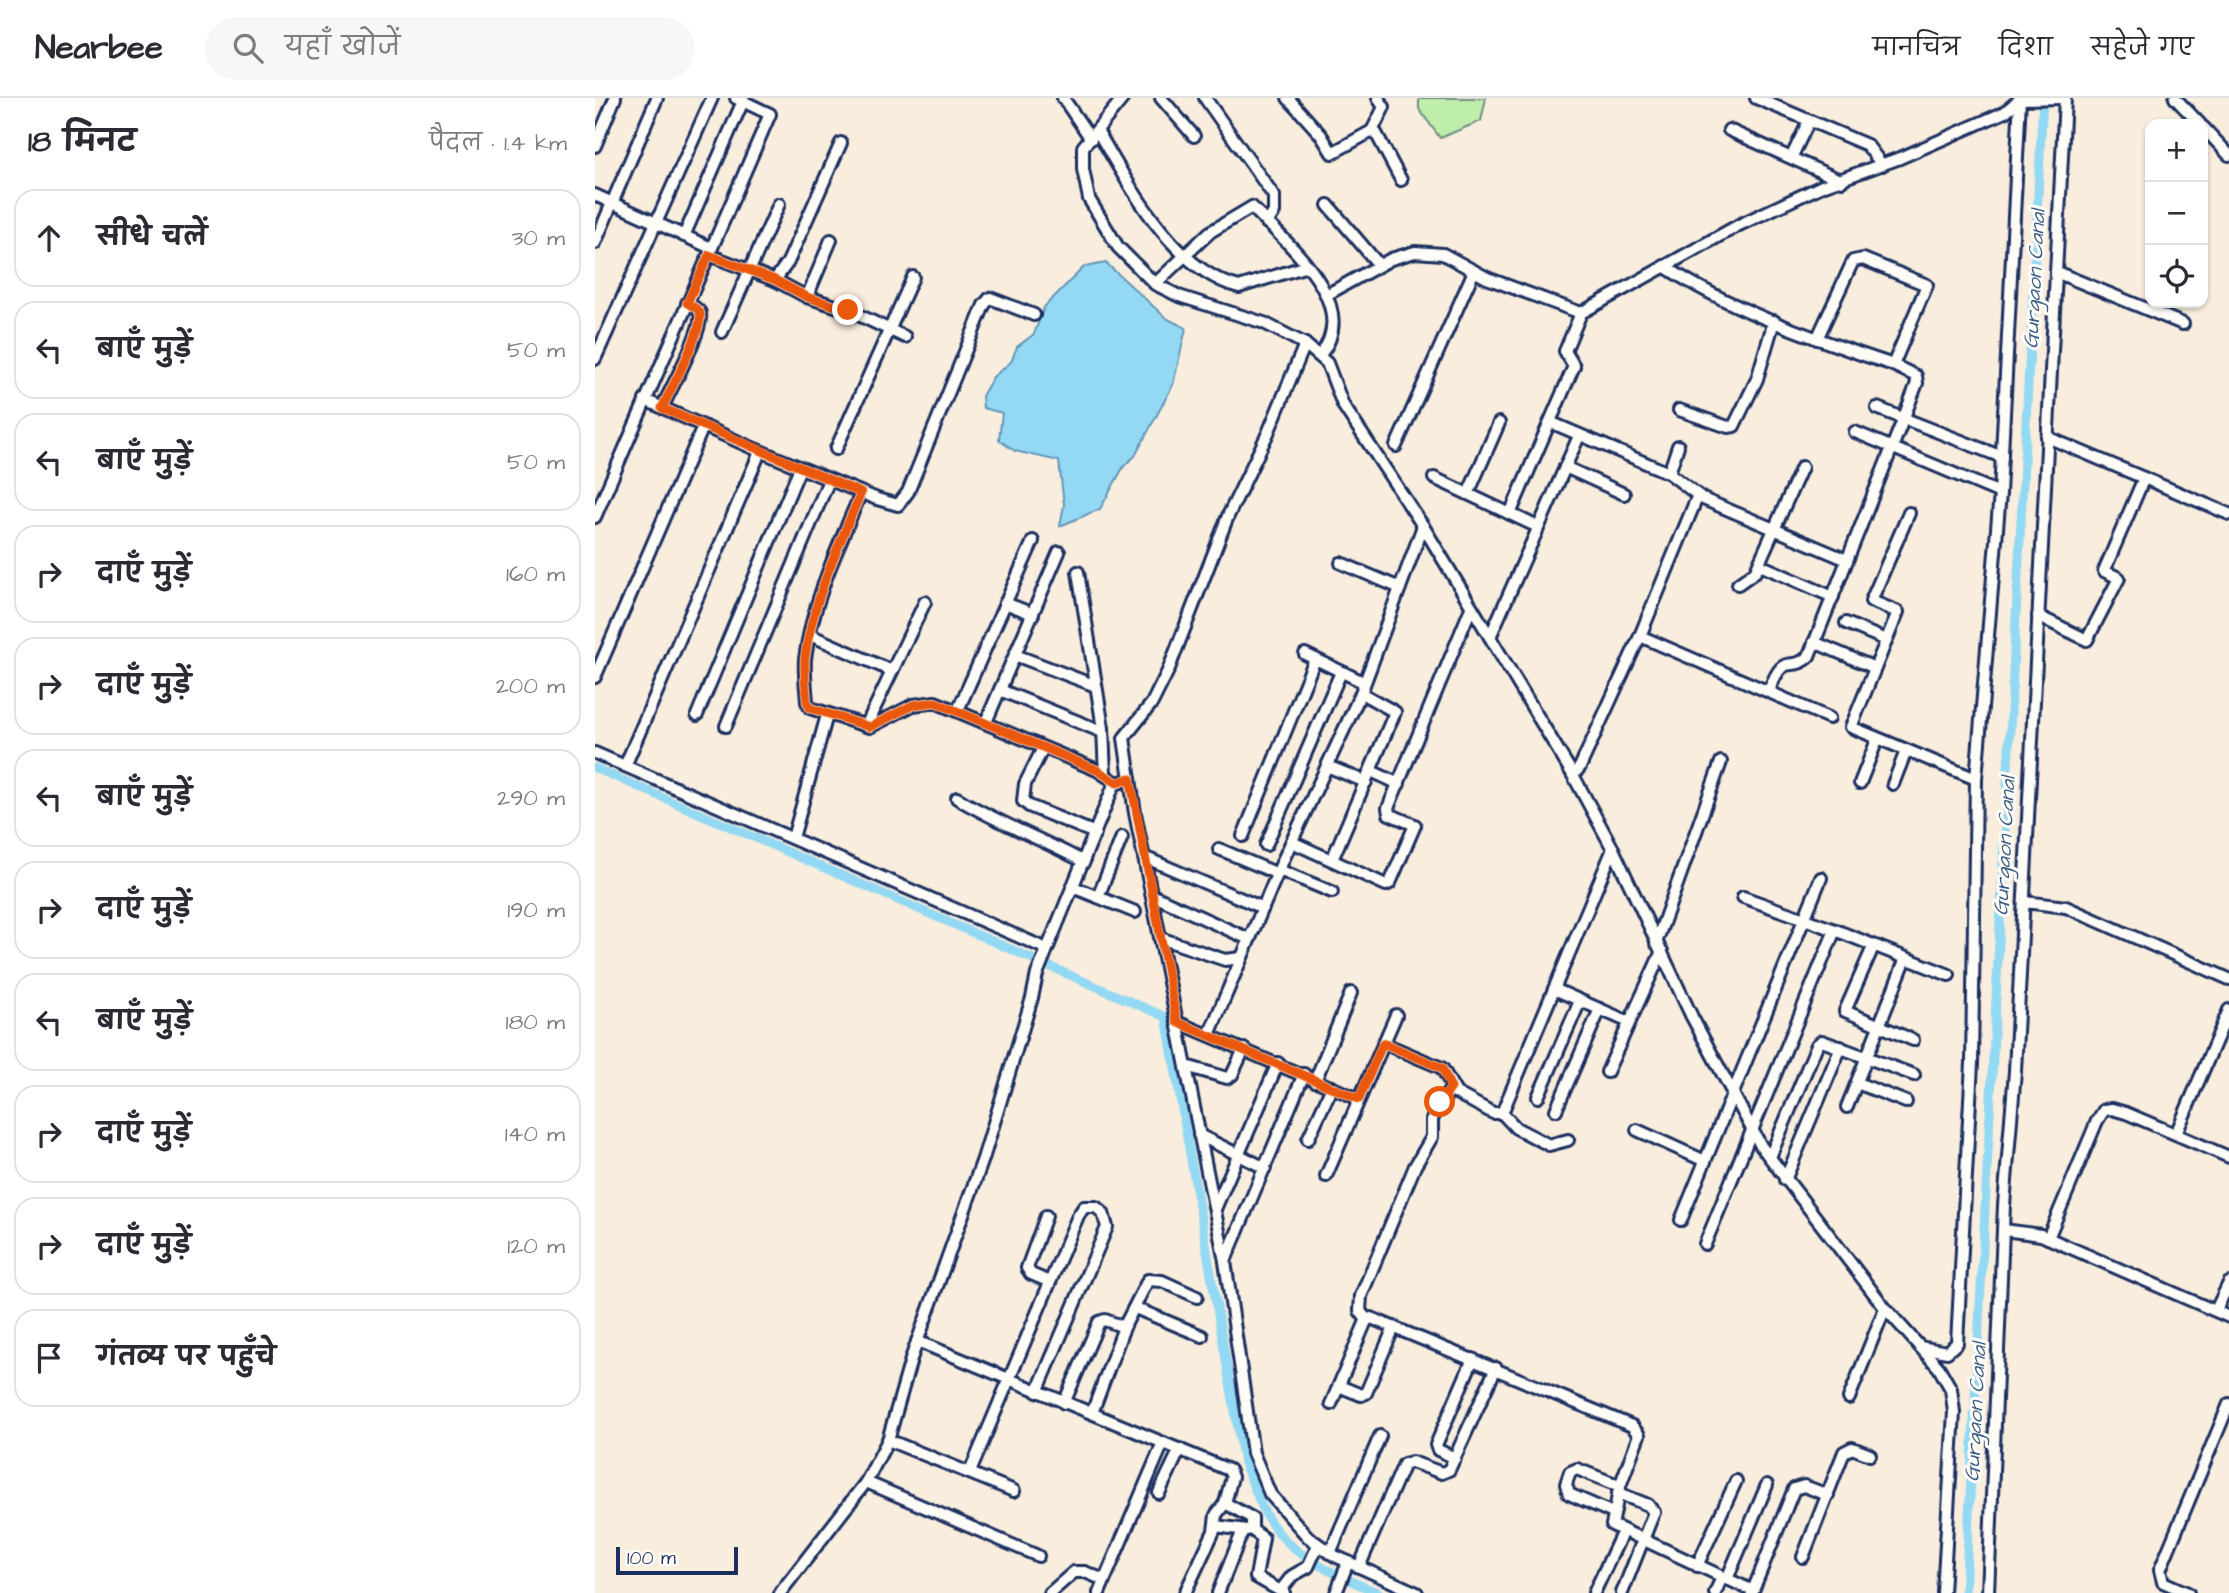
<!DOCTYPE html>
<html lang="hi">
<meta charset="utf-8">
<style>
:root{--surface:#fff;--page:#f7f7f7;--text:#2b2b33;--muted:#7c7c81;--line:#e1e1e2}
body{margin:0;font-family:"Architects Daughter","Playpen Sans Deva",sans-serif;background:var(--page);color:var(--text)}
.controls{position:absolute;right:21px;top:21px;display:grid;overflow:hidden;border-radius:14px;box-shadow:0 2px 5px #0004}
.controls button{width:63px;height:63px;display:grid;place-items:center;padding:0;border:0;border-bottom:2px solid var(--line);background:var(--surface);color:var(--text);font:35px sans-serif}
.scale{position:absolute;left:21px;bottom:18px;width:122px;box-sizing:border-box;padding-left:7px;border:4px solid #1b2f5e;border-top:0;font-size:19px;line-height:24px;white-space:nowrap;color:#1b2f5e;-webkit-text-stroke:5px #fdfcf7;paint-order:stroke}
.stop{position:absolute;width:21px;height:21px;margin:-16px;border:5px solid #ea580c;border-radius:50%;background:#fff}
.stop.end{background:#ea580c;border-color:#fff;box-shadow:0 2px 7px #0008}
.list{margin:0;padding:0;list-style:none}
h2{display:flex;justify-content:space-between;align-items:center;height:91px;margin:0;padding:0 28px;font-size:30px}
h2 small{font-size:23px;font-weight:400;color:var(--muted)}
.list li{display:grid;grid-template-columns:46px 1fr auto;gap:21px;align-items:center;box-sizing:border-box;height:98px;margin:0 14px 14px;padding:0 14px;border:2px solid var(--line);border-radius:21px}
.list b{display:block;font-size:26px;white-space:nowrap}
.list em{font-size:23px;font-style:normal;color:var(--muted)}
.icon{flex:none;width:38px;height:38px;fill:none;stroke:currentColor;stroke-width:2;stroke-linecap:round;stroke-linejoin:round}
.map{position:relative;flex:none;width:1634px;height:1495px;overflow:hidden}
header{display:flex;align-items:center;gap:42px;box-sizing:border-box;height:98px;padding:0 35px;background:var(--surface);border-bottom:2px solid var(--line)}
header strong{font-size:33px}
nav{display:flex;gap:38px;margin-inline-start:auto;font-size:24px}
.search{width:490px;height:63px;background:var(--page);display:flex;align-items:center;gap:18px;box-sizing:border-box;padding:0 24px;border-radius:38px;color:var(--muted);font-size:26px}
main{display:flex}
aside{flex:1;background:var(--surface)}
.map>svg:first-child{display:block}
</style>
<header>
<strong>Nearbee</strong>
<div class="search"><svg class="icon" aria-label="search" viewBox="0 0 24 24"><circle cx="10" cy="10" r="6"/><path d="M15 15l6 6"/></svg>यहाँ खोजें</div>
<nav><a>मानचित्र</a><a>दिशा</a><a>सहेजे गए</a></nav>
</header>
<main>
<aside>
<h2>18 मिनट<small>पैदल · 1.4 km</small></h2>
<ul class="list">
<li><svg class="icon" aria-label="ahead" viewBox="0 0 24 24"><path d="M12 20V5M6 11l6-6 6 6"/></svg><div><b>सीधे चलें</b></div><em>30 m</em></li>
<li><svg class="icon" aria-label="left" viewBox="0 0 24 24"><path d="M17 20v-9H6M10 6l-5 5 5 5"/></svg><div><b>बाएँ मुड़ें</b></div><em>50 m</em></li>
<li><svg class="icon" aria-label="left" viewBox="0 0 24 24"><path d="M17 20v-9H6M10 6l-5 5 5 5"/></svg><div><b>बाएँ मुड़ें</b></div><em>50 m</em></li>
<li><svg class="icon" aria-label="right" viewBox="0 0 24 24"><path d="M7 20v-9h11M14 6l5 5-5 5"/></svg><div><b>दाएँ मुड़ें</b></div><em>160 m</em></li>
<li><svg class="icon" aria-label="right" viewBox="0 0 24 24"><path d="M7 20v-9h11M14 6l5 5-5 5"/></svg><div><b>दाएँ मुड़ें</b></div><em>200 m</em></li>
<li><svg class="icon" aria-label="left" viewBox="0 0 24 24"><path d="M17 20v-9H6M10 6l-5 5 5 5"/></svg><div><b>बाएँ मुड़ें</b></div><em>290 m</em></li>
<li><svg class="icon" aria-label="right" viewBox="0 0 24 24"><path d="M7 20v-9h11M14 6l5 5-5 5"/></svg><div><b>दाएँ मुड़ें</b></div><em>190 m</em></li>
<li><svg class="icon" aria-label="left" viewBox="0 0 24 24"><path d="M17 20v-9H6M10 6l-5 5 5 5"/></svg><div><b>बाएँ मुड़ें</b></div><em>180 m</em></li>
<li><svg class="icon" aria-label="right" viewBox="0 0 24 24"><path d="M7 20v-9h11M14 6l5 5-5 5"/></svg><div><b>दाएँ मुड़ें</b></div><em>140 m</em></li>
<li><svg class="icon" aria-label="right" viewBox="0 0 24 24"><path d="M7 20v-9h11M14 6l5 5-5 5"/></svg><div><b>दाएँ मुड़ें</b></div><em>120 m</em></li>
<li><svg class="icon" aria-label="arrive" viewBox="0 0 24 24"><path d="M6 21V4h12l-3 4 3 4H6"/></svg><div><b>गंतव्य पर पहुँचे</b></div></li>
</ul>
</aside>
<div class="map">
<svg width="1634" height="1495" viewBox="0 0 1634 1495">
<rect width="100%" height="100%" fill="#f9eddd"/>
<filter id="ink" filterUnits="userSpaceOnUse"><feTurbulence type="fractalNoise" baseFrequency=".0143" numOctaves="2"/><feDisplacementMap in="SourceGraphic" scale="14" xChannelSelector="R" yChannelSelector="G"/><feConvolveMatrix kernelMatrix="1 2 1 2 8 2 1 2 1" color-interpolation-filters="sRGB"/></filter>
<g filter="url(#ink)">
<polygon fill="#bfedab" stroke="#6d8e84" stroke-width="2" points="824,0 891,0 886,23 845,40 824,11"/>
<polygon fill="#93d9f4" stroke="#6395b8" stroke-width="2" points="511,165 571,220 591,230 578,287 540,358 529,368 505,411 465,428 469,407 464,363 420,353 404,342 407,315 388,310 387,298 398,279 416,264 422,249 439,236 449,209 489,169"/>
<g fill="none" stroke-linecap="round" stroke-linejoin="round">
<g stroke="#93d9f4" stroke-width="9">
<path d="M0,670l571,249 78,446c7,16 13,34 21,50 23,44 72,62 114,80"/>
<polyline points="1370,1495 1448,0"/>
</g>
<defs>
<g id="minor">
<polyline points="468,0 496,41"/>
<polyline points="528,0 488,49 488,71 494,101 523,149 560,186 584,198 669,225 710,246 732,265 748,307 828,428 978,677 1018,751 1097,919 1166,1048 1290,1210 1344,1270 1356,1291 1359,1314 1348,1495"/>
<polyline points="566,0 599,38"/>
<polyline points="610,0 679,98 679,114 672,125"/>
<polyline points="693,0 726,37 737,55 777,33 781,35 806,82"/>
<polyline points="1161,0 1272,47 1287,67"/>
<polyline points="1580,0 1605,26"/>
<polyline points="1608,29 1634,57"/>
<polyline points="1134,32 1247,83"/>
<polyline points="777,33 789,9 783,0"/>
<path d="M503,34c32,54 75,138 141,155l68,-21"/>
<polyline points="0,48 20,0"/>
<polyline points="1197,58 1214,23"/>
<polyline points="0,97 116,150"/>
<polyline points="733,107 784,167"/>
<polyline points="89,138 148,3"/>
<polyline points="0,145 62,0"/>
<polyline points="114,157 180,182 193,164 246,45"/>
<path d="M1069,168c70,46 150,72 229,99"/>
<polyline points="1461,174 1588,226"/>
<polyline points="180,182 212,199 253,212 310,239"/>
<path d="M560,186l55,-52 42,-25c33,35 111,97 68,148"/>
<polyline points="733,196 796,161 820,154 848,156 892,180 986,215 1144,127 1227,88 1305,60 1410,14 1425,1 1466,0"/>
<polyline points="212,199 236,142"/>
<polyline points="127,234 184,106"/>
<polyline points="710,246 673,335 633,418 573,573 557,605 529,640 540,715 630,1163 658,1355 675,1396 713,1439 740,1458 822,1495"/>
<polyline points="0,261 117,0"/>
<polyline points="50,302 160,351 282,401 303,407 313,394 389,207 395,200 439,217"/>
<path d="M67,310c8,-18 42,-79 38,-95 -2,-5 -8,-7 -13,-10"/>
<polyline points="1282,310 1407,359"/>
<polyline points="1084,312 1133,329 1139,328 1162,281 1179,223"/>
<polyline points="955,324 1074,375 1108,401 1252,462"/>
<polyline points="1260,334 1405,395"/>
<polyline points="1452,339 1634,416"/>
<polyline points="801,348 879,173"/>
<polyline points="241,351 318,179"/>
<polyline points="970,369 1029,396"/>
<polyline points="1074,375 1083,348"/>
<polyline points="839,380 943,429"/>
<path d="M266,395c-22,52 -49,109 -56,166 -1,14 1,29 2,43l3,6 60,19 43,-22 22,-3 162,68 20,13"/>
<polyline points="873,396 904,325"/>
<polyline points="1314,415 1276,503 1303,514 1256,629 1381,681"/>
<polyline points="915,416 979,268 970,253 986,215"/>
<polyline points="0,419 175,16 141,0"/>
<polyline points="746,465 805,490"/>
<polyline points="1165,467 1238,499"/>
<polyline points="483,474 508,630 510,677"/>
<polyline points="1143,486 1160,474 1207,369"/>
<polyline points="410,505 438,516"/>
<polyline points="1443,518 1492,542 1524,480 1509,473 1549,380"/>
<polyline points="1251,525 1291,542"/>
<polyline points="215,537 297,573"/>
<polyline points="1045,538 1234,620"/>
<polyline points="895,539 984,338"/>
<polyline points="1219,544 1280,570"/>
<polyline points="710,556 768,584"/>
<polyline points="420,557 501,588"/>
<polyline points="0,579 108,329"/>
<polyline points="405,592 508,634"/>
<path d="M1174,593c16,-43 21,-16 40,-35l94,-236 14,-37 -1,-7 -23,-11 34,-80 -64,-26 -10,2 -36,78"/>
<polyline points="363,612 438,443"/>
<polyline points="102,617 205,370"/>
<polyline points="391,624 464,454"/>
<polyline points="131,628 234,382"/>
<polyline points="271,628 330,504"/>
<polyline points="448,650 430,686 428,703 434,708 500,735"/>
<polyline points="0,655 452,851"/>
<polyline points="30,668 165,354"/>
<polyline points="732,668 771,684"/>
<polyline points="776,673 804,686"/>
<polyline points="978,677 985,669 1045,538 1103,397"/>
<polyline points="1265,685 1282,642"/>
<polyline points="1298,686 1311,653"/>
<path d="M362,700c41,25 85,41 127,64"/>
<polyline points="648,738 720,561"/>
<polyline points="198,740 232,617"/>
<polyline points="697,744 791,787 795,785 820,727 794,716 793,710 876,510"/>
<polyline points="671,747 746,574"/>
<polyline points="624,751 683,776"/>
<polyline points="549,759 668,810"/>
<polyline points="737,762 800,614 766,595"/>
<polyline points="684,772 737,794"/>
<polyline points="478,789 540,814"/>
<polyline points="557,797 654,841"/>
<polyline points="503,799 527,739"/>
<polyline points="1429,804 1471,809 1634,881"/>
<polyline points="1240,832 1311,860"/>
<polyline points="565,840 630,862 646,860"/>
<polyline points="1061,845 1126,664"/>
<polyline points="1278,849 1250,913 1318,942"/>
<polyline points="959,891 1034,924"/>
<polyline points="582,924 764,1001"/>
<polyline points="614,937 689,760 766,595 828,428"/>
<polyline points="788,945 847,970 861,995 898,1015 907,1015 1018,751"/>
<polyline points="591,968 632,980 637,977 649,951"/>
<polyline points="1012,974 1067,853"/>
<polyline points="720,983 756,895"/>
<polyline points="1262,985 1311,1004"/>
<polyline points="943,999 985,903"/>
<polyline points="1252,1009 1311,860 1354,877"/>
<polyline points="961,1012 1005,911"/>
<polyline points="907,1015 921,1030 954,1047 973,1042"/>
<polyline points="1042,1032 1110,1063"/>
<polyline points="1581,1036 1634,912"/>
<polyline points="604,1037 670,1070"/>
<polyline points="713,1041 737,989"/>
<polyline points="1175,1059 1222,947 1227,943 1319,977"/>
<polyline points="731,1078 801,917"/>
<polyline points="1190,1082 1246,949"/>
<polyline points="620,1111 683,965"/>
<polyline points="451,1118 432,1170 436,1176 455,1184"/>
<polyline points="1086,1122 1226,780"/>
<polyline points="1409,1132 1446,1137 1634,1219"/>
<polyline points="1453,1140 1502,1023 1509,1012 1517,1011 1531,1015 1634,1059"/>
<polyline points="1110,1146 1240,832 1148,799"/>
<polyline points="630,1163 709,976"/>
<polyline points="540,1210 607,1238"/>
<polyline points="1621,1212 1634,1185"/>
<polyline points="772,1222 765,1213 766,1198 820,1068 837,1039 837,1021 856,990"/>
<polyline points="529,1229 553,1182 567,1183 602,1199"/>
<polyline points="322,1243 634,1372 637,1379 630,1405 657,1420 657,1432 668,1440 661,1479 689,1495"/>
<polyline points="1325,1249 1352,1254 1362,1245 1377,965 1381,681 1405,395 1425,0"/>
<polyline points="744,1288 766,1297 771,1295 799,1229"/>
<polyline points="1254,1300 1290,1210"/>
<polyline points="469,1305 504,1224 510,1222 529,1229 497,1315"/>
<polyline points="736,1306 771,1223 776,1220 1037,1328 1044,1337 1025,1388 1017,1427 1158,1493"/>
<polyline points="293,1342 419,1393"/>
<polyline points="860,1360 843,1352 841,1347 878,1261"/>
<polyline points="375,1374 483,1118 489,1109 501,1109 508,1115 512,1129 442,1294"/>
<polyline points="271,1384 443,1458"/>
<polyline points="564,1395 585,1351"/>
<polyline points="1023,1395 1053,1407 1059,1414 1027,1495"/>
<polyline points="1018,1415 974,1396 971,1386 975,1374 982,1371 1025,1388"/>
<polyline points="620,1428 652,1432"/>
<polyline points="735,1455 785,1338"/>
<polyline points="1208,1459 1249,1354 1257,1350 1275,1357"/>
<polyline points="1102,1468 1141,1383"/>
<polyline points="764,1469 809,1366 817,1364 847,1375 854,1372 901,1270"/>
<polyline points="1132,1481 1172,1387"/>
<polyline points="686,1492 697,1478 713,1469 723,1447"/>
<polyline points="185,1495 271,1384 293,1342 317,1258 388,1061 437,900 442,876 519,687 535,680"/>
<polyline points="455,1495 479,1474 490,1474 509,1482"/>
<polyline points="504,1495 568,1345"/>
<polyline points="590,1495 619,1433 621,1417 630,1405"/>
<polyline points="623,1495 648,1432"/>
<polyline points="741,1495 753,1464"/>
<polyline points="999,1495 1028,1433"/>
<polyline points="1120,1495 1127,1479"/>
<polyline points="1157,1495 1199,1391 1209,1388 1233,1397"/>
<polyline points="1393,1495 1409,1107 1420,973 1470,0"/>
<polyline points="1593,1495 1568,1484 1565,1472 1634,1306"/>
</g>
</defs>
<use href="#minor" stroke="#1b2f5e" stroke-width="16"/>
<use href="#minor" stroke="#fdfcf7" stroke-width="10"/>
</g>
</g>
<g fill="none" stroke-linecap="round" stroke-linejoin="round" filter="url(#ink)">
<path stroke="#ea580c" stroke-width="9" d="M253,212l-41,-13 -32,-17 -66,-25 -22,48c4,3 11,5 13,10 4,16 -30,78 -38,95l199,85c-22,52 -49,109 -56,165 -1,15 1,30 2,44l3,6 60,19 43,-22 22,-3 162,68 20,13 13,-5 47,244 182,77 24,-56 59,25 9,20 -11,14"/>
</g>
<g text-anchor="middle" stroke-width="6" stroke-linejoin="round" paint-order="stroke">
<g font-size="21" font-style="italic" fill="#395a84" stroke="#fdfcf7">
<text transform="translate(1439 181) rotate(-87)" y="7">Gurgaon Canal</text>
<text transform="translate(1409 748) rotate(-87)" y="7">Gurgaon Canal</text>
<text transform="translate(1380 1314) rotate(-87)" y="7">Gurgaon Canal</text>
</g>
</g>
</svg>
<div class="controls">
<button>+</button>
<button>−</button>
<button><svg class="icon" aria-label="locate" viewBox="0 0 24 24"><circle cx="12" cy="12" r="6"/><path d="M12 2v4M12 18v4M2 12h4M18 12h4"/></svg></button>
</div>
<div class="scale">100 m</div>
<div class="stop" style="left:845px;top:1004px"></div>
<div class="stop end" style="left:253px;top:212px"></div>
</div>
</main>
